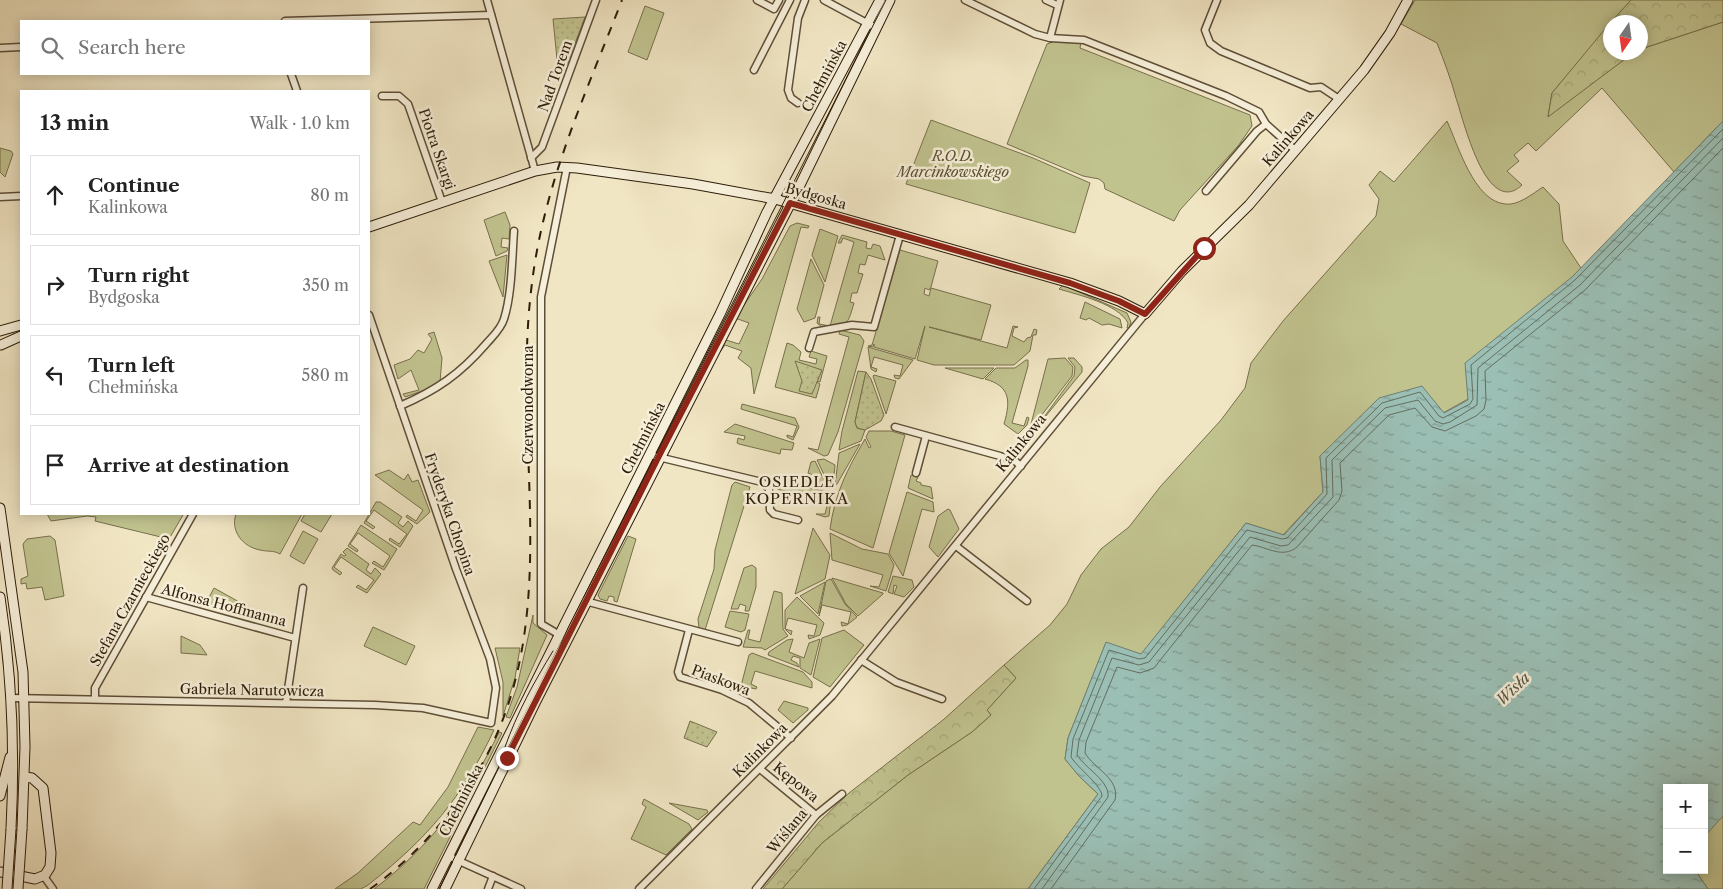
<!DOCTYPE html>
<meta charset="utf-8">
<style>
:root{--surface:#fff;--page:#f6f6f6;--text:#222;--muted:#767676;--line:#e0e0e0}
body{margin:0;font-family:"Libre Caslon Text",serif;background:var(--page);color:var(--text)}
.controls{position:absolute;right:15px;bottom:15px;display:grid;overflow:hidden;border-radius:0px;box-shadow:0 2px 12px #0003}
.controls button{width:45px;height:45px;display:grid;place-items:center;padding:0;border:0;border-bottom:1px solid var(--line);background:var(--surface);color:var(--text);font:25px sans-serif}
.compass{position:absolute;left:1603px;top:15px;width:45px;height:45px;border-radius:50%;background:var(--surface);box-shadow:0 2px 12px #0003;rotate:193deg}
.stop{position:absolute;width:15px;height:15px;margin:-11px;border:4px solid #8f2418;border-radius:50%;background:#fff}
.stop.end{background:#8f2418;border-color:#fff;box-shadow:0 1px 5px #0008}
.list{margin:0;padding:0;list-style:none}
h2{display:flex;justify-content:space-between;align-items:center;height:65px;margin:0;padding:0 20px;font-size:21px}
h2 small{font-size:16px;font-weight:400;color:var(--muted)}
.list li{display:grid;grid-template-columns:32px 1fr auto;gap:15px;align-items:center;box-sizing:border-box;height:80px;margin:0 10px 10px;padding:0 10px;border:1px solid var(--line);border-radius:0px}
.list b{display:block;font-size:19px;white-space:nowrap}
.list p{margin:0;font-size:16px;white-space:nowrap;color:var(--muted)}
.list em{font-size:16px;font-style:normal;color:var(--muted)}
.icon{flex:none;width:28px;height:28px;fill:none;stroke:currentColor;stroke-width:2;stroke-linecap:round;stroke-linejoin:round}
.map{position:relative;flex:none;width:1723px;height:889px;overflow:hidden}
.search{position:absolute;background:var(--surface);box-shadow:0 2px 12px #0003;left:20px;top:20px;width:350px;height:55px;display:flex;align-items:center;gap:12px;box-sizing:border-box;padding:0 18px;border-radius:0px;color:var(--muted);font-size:19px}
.panel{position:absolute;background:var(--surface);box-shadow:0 2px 12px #0003;left:20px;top:90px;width:350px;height:425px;border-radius:0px}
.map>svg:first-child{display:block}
</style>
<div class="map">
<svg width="1723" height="889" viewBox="0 0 1723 889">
<defs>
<pattern id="forest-crowns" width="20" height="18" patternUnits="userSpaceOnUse" patternTransform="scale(1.25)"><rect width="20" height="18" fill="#c1c38f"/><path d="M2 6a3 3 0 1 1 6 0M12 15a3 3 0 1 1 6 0" fill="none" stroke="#a6a77a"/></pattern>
<pattern id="park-dots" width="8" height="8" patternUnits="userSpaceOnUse" patternTransform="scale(1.25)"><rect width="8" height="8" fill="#c1c38f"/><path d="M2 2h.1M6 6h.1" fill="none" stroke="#a6a77a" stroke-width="1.8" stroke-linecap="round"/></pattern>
<pattern id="water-ripples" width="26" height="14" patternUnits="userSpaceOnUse" patternTransform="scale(1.25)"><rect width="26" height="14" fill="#9bbfb5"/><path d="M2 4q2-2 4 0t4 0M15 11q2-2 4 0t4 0" fill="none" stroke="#7f9a91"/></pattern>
</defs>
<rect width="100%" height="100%" fill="#f1e6c4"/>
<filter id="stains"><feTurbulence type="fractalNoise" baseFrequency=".004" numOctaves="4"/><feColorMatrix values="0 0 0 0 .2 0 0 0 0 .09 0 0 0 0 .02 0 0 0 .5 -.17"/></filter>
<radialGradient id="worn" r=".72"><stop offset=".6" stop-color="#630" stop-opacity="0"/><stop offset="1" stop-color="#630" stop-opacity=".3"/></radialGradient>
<g fill="#c1c38f" stroke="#77704c">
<path d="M1415,0h216l-79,93 -4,23 85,-63 7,-1 1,-3 82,-27v99l-49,51 -72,-84 -66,63 -8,-8 -14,12 5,6 -12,10 15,14c-36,34 -59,-67 -66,-87 -5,-19 -12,-37 -19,-55l-36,-19z"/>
<polygon points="645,6 664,13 647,60 628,52"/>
<polygon points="1055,41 1081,42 1080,48 1250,115 1252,126 1238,146 1180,210 1174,221 1105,189 1104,183 1099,179 1083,176 1007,144 1047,44"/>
<polygon points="931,120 1033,158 1090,183 1075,233 906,184"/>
<path d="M1447,121c11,24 27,80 58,83 13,2 27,-10 38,-17l16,17 4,37 18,27 -113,131 -25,14 -123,43 3,36 -40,43 -37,-12 -105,132 -35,-12 -38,95 -3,21 14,17 19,18 -70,95h-246l40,-46 86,-68 64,-43 19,-17 -4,-5 29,-32 -12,-13 46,-40 17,-21 14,-29 20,-26 28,-22 31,-40 61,-67 24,-32 6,-25 32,-42 93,-105 3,-17 -10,-14 11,-14 14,11z"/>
<polygon points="0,148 11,151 13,154 5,177 0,172"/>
<polygon points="505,212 510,225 509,239 502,238 501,247 508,248 507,251 496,256 484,220"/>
<polygon points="797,223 809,226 808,228 801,227 754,394 751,368 738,358 742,351 725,345 720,352 726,340 739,344 749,323 735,318 762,279 790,226"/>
<polygon points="820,229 838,236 825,282 812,255"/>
<path d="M842,235l25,7 -1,6 5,1 2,-5 7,2 5,14 -17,-5 -3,10 -5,-1 -2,9 5,1 -6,19h-5l-2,9 4,1c-7,24 -6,22 -31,25l-6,-5 1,-6h2l-1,7 11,2 24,-84 -11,-4 -2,5h-3z"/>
<polygon points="900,250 938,261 931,287 929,290 925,288 924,294 929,296 931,288 991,305 981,340 929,327 1007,348 1013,326 1018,327 1014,328 1012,336 1024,342 1027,338 1031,337 1034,329 1037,330 1036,335 1033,335 1030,351 1014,365 934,365 917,360 925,326 915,359 874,347 874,344 873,347 868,346 872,345"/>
<polygon points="507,255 503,297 489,261"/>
<polygon points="811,259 824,285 815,318 804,322 797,309"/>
<path d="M1063,285l64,28 4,9 -2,6h-2l1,-5c-10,-19 -49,-28 -69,-34z"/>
<polygon points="1085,302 1120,319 1122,328 1109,324 1102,325 1089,318 1086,320 1080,318"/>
<polygon points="840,330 860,335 864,341 838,432 828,455 824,456 808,448 818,450 849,337 839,334"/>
<polygon points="434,332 442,358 440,382 428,389 405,397 403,394 419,390 411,370 398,379 394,365 410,359 418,350 424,353 432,339 428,334"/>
<polygon points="787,343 793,345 801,352 799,360 816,364 817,359 809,357 811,351 827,356 820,382 813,380 820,384 816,398 775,387"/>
<polygon points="868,347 913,360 899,379 895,378 894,375 900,376 903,365 874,357 871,367 877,369 876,372 871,369"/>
<polygon points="1065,358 1073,367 1072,376 1034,425 1031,424 1048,359"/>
<polygon points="1068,358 1074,358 1082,367 1082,372 1036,428 1074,376 1075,367"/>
<path d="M1026,360h2v6l-16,57 12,3 3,-9 2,1 -2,7 -9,9 -14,-10c7,-24 6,-38 -19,-45l11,-11h19z"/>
<polygon points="945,368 994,368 983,379"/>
<polygon points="858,371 866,372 855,422 857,428 865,430 861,441 839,450 842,431"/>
<polygon points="874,375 896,381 886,414 873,376"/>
<polygon points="742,404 795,418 799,427 793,440 787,437 787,435 793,437 797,426 741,409"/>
<polygon points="735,424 794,443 792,450 781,449 780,454 739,444 737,443 738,438 744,440 745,436 724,432"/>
<path d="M869,431h22l14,4 -32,113 -43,-19c5,-36 17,-59 35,-90l4,9 2,-1 -5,-10z"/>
<polygon points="860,444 837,484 835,485 839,453"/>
<polygon points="824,459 835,465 833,486 830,487 817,460"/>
<polygon points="815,461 828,488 822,489 785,480 797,476 812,479 813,475 808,473 811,462"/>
<polygon points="389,470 404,480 408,474 412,482 418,480 430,512 417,524 406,517 407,515 416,521 423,510 375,475"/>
<polygon points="911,475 918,477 916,481 921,483 921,485 931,487 933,499 908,488"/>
<polygon points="781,481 823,491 831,498 829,516 825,517 816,514 825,514 828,502 777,489"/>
<polygon points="735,482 750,487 705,630 699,628 698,619 714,569 715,550 732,485"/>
<polygon points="907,492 933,502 934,512 922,509 903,576 889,553"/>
<polygon points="376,502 380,502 402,517 398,523 403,527 408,521 413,526 400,547 389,540 390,538 399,544 407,534 374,510 366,521 375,527 373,529 364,523"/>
<polygon points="948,509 950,510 959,529 938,557 929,547 938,516"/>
<polygon points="47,514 181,514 183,515 169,539 95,521 96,517 87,516 51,521"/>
<path d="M236,514h66l-22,40c-7,-4 -12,-2 -20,-4 -17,-3 -30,-19 -24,-36z"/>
<polygon points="305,514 332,514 321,532 301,521"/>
<polygon points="361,525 397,549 384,570 372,563 374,561 383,567 390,556 358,533 350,544 358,550 357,552 348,546"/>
<polygon points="813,528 830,555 825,579 795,594"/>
<polygon points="303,531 318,539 304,564 290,556"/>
<polygon points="830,533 862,549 888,554 894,565 886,591 870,586 879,587 883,575 832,560"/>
<polygon points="50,536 55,540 64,596 45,600 42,587 27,589 26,583 21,584 21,579 28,576 23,544 27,539"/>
<polygon points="628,536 636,539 617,602 614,601 614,597 609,596 607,601 600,599 598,595"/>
<polygon points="347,548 369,564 366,570 371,574 375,568 381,574 367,593 356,587 358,585 366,590 374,580 341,557 334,567 342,573 340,575 333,570 332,568 341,554 344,556 346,555 343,552"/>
<polygon points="752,565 756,568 756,587 749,611 745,611 746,606 740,604 738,609 731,609 744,568"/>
<polygon points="893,576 912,580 914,587 904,597 894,594 897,586 894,585 893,594 888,592"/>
<polygon points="832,578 883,593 883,594 858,616 846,604"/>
<polygon points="831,579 845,604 857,617 847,625 842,626 841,622 848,624 851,612 822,605 819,616 826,581"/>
<polygon points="825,582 818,614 800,596"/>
<polygon points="214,588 270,619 267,623 206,603"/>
<polygon points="774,591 782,593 783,629 788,636 765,650 762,648 743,647 748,630 750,630 748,639 760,642"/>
<polygon points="797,597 824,623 820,635 809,639 808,635 814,636 817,625 788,618 785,629 792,631 791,635 785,629 785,610"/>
<polygon points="730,611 749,614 745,630 741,632 725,627"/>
<polygon points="533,615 533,623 547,635 510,718 506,717 517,687"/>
<polygon points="373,627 415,646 406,665 364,646"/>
<polygon points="844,630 864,645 830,687 813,677 822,638"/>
<polygon points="181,636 200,645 207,655 181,653"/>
<polygon points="793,639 789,652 804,658 809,643 820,639 811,675 800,668 800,658 793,656 791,660 797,663 799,667 768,655 769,652 787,640"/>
<polygon points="495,648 520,648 515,678 503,716 503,682"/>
<polygon points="752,653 803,672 812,682 812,688 755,671 751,684 757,687 756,689 741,686 749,655"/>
<polygon points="784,701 808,708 808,710 793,723 778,710"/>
<path d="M478,727l16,3c-32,68 -67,109 -126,155l-7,4h-26l23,-16 55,-51 7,3 28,-38z"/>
<path d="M499,732l3,1 -78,156h-50c56,-42 95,-94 125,-157z"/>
<polygon points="644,799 689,824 692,829 666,855 631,839 646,807 642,804"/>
<polygon points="669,803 707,810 708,812 698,820"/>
<path d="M1723,816v73h-15l-13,-19h9c0,-26 -4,-37 19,-54z"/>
</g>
<g fill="url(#forest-crowns)" stroke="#77704c">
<polygon points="1631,0 1723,0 1723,22 1641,49 1640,22 1611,22"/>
<polygon points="1610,23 1610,52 1633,53 1548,117 1552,93"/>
<polygon points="1004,665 1016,678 987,710 991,715 972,732 908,775 822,843 782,889 763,889 819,822 849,793 943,720"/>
</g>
<g fill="url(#park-dots)" stroke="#77704c">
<polygon points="585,17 567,65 557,59 553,19"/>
<polygon points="795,361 822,370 812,394 799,391 802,381"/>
<polygon points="866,372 871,379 884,415 881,421 865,430 857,428 855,422"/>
<polygon points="690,721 717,732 707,747 684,738"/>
</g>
<polygon fill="url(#water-ripples)" stroke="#6f7e70" points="1723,121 1723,816 1704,837 1704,788 1667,788 1667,870 1695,870 1708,889 1028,889 1098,794 1079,776 1065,759 1068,738 1106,642 1141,654 1246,523 1284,535 1323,492 1320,456 1379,398 1422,386 1444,413 1468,400 1465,363 1572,277"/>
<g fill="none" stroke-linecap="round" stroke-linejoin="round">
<g stroke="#646e5e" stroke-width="1">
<path d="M1034,889l68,-93c0,-10 -25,-29 -31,-39l2,-18 36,-89 30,9 6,-1 102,-128 35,9 5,-1 40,-44 -1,-36 56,-55 38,-11 19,24 4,2 27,-14 3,-5 -2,-34 104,-85 148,-151"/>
<path d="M1042,889l66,-92c2,-16 -23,-29 -31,-42l2,-15 33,-82 27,7 10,-3 101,-125 31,9 7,-1 45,-48 -1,-37 53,-52 33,-8 17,21 8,3 7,-2 27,-17 1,-37 102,-83 143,-147"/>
<path d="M1051,889l64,-89c5,-22 -21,-31 -30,-47l1,-11 31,-75 23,6 14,-5 98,-123c16,2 30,14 45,2l42,-47 3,-9 -2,-28 49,-48 26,-7 17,19 13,4 31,-15 8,-7 2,-9 -1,-29 100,-81 138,-142"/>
</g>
<defs>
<g id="street">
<polyline points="487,0 535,171"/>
<polyline points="757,0 774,9 779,0"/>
<polyline points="824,0 876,28"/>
<polyline points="965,0 1035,34 1050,38 1084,40 1226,96 1259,112 1266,124 1295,150"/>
<polyline points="1046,0 1057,5"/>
<polyline points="1217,0 1205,30 1210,43 1221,51 1310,88 1321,87 1339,99"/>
<polyline points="285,21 491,15"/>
<polyline points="1050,38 1060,0"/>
<polyline points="0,48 21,47"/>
<polyline points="754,70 790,0"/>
<polyline points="291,74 297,91"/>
<polyline points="382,96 399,96 408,104 442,202"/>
<polyline points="798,103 791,98 788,90 798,18 805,0"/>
<polyline points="531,158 542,147 596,0"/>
<polyline points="1206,191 1257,131 1266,124"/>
<polyline points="0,197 21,196"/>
<polyline points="809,348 814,332 852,325 874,327 900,235"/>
<path d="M400,406c37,-16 60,-32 86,-62 7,-8 15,-15 18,-25 8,-25 8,-61 10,-88"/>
<polyline points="895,427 1000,456 1015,461 1021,466"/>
<polyline points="650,455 762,482 769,489 770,510 774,514 798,520"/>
<polyline points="916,473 926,436"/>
<polyline points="956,546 1027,601"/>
<polyline points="146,597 295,638"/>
<polyline points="585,601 738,642"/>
<polyline points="689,630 678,672 680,677 722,690 749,703 791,738"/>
<polyline points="558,634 541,624 541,297 567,167"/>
<polyline points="861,660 896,682 942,699"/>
<polyline points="11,698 375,705 423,708 491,723 496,688 490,659 456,569 369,315"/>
<polyline points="95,699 95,688 193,514"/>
<polyline points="286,703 303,588"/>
<polyline points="760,769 816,815"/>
<polyline points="448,856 521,889"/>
<polyline points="43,875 53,889"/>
<polyline points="488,889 493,876"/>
<polyline points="639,889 832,696 1145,314"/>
<polyline points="756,889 816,815 842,794"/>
</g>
<g id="secondary">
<polyline points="369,227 535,171 557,167 577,168 693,184 775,199 1070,283 1119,301 1145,314 1182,271 1249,205 1364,70 1390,33 1408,0"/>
<polyline points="0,331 21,325"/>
<polyline points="1,345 21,336"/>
<polyline points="0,508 23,672 25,747 22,829"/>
<path d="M0,597c12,77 15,154 11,232"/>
<polyline points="0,796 10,757"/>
<polyline points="0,872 35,879 45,875 50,867 51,853 43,788 32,778 25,777"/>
<polyline points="432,889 720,314 767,212 880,0"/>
<polyline points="445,889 536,701 801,183 890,0"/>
</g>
</defs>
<use href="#street" stroke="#5e4e37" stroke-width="9"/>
<use href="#secondary" stroke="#2d1c08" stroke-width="11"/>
<use href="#street" stroke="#f6efd9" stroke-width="6"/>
<use href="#secondary" stroke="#f6efd9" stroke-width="9"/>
<g stroke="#2d1c08" stroke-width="1">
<path d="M505,747c12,-34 29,-65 48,-96"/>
<polyline points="439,889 504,757 532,711 568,628 886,0"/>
</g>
<path stroke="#2d1c08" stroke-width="2" stroke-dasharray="9 9" stroke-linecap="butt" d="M370,889c37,-26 68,-59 94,-96 109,-157 45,-335 68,-510 12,-100 54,-190 90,-283"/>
<defs>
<g id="secondary-bridge">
<polyline points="7,889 11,829"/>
<polyline points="18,889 22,829"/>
</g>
</defs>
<use href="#secondary-bridge" stroke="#2d1c08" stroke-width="11" stroke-linecap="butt"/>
<use href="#secondary-bridge" stroke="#f6efd9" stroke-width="9"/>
</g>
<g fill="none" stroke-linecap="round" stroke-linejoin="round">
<polyline stroke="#8f2418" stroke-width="6" points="507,758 658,458 790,203 1070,283 1119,301 1145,314 1204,248"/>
</g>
<g text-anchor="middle" stroke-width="5" stroke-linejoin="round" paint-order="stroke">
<g font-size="14" fill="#2d1c08" stroke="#f6efd9">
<text transform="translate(555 76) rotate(-70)" y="5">Nad Torem</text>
<text transform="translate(824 76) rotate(-62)" y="5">Chełmińska</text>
<text transform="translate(1288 138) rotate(-49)" y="5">Kalinkowa</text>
<text transform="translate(437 149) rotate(71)" y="5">Piotra Skargi</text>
<text transform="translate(816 196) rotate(16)" y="5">Bydgoska</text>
<text transform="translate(528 405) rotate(-90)" y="5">Czerwonodworna</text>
<text transform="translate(643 438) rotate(-63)" y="5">Chełmińska</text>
<text transform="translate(1021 443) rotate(-51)" y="5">Kalinkowa</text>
<text transform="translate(450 514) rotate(71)" y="5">Fryderyka Chopina</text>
<text transform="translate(130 600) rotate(-61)" y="5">Stefana Czarnieckiego</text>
<text transform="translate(224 605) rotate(15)" y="5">Alfonsa Hoffmanna</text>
<text transform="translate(721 680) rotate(21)" y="5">Piaskowa</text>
<text transform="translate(252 690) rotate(1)" y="5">Gabriela Narutowicza</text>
<text transform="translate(760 750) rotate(-45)" y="5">Kalinkowa</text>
<text transform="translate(796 782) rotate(39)" y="5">Kępowa</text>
<text transform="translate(461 800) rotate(-63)" y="5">Chełmińska</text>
<text transform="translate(787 831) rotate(-50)" y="5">Wiślana</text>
</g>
<g font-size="14" font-style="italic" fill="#594e30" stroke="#f6efd9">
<text x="953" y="161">R.O.D.<tspan x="953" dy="16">Marcinkowskiego</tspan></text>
</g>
<g font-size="15" letter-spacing="1" fill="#2d1c08" stroke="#f6efd9">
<text x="797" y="487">OSIEDLE<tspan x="797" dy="17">KOPERNIKA</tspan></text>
</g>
<g font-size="15" font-style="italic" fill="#545545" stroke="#f6efd9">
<text transform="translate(1513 689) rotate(-43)" y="5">Wisła</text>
</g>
</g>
<rect width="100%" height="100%" filter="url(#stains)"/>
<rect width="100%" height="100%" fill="url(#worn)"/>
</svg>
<div class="controls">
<button>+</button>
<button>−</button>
</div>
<svg class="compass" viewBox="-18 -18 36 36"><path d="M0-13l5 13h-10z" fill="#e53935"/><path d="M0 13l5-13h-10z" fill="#767676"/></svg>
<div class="stop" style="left:1204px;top:248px"></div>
<div class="stop end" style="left:507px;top:758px"></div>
<div class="search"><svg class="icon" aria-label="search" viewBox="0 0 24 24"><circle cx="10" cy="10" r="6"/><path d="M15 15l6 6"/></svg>Search here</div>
<section class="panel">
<h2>13 min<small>Walk · 1.0 km</small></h2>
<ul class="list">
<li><svg class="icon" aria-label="ahead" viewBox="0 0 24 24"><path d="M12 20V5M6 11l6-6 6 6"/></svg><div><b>Continue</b><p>Kalinkowa</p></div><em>80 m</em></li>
<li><svg class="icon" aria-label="right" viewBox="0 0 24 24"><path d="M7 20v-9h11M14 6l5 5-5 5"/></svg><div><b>Turn right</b><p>Bydgoska</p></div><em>350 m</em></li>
<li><svg class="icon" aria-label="left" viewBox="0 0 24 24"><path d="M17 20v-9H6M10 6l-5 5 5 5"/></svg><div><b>Turn left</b><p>Chełmińska</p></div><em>580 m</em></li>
<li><svg class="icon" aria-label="arrive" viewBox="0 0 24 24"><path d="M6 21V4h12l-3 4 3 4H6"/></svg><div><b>Arrive at destination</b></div></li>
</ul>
</section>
</div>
